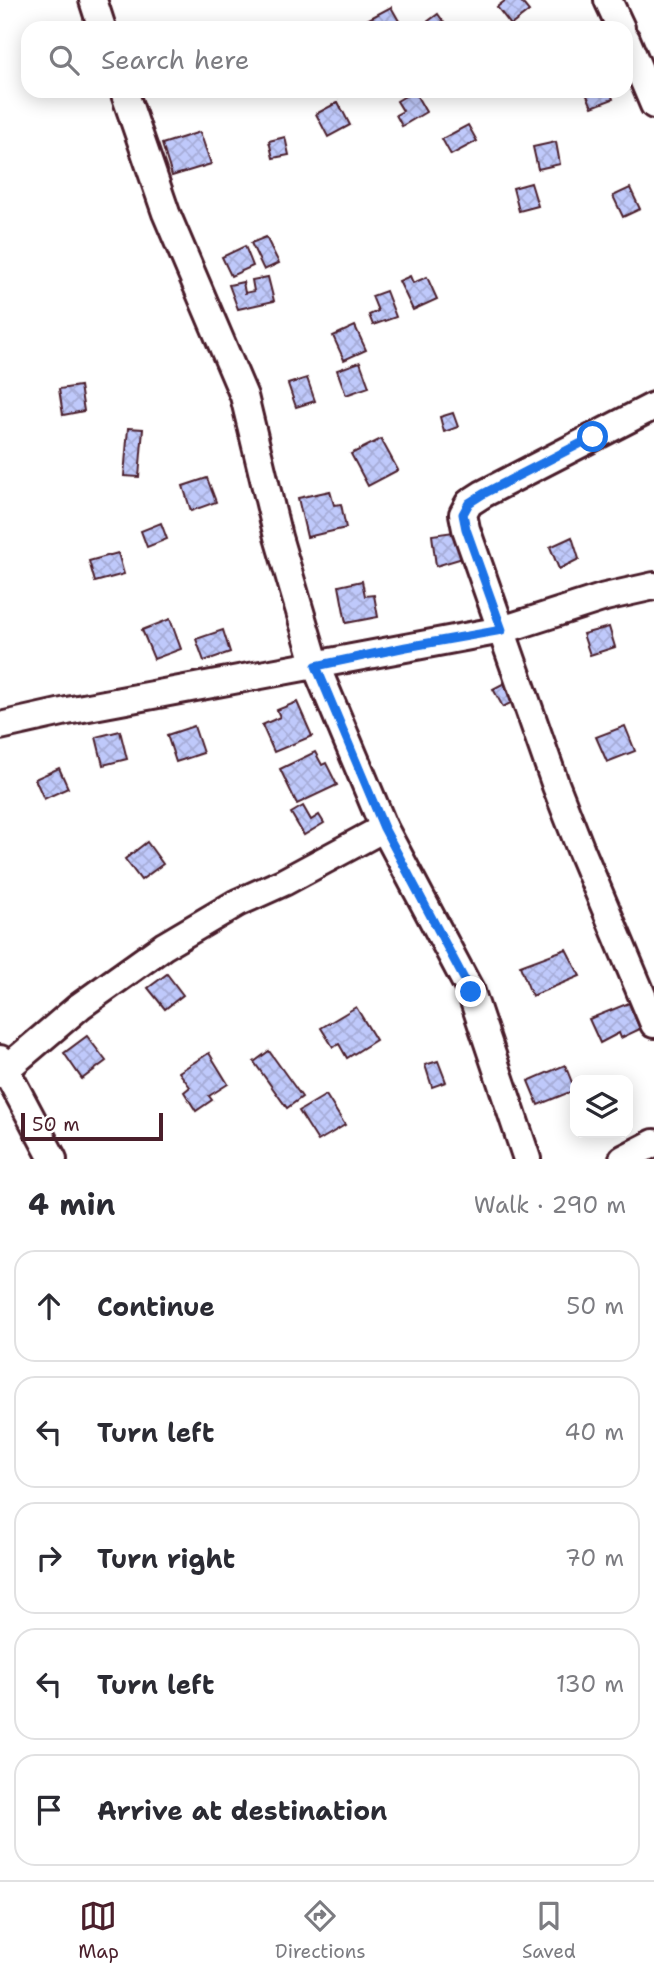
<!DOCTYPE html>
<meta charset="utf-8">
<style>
:root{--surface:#fff;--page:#f7f7f7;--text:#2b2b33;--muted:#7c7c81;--line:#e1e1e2;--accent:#4a1f2b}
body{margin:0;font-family:"Shantell Sans",sans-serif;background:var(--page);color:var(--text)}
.controls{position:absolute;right:21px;bottom:21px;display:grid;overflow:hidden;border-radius:14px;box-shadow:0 4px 18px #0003}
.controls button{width:63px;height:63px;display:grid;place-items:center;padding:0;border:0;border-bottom:2px solid var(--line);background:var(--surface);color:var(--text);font:35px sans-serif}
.scale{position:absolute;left:21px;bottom:18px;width:142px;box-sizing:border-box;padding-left:7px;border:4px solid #4a1f2b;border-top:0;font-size:19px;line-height:24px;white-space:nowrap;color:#4a1f2b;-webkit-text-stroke:5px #fff;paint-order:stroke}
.stop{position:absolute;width:21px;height:21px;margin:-16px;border:5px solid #1a73e8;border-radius:50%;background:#fff}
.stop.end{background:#1a73e8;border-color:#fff;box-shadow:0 2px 7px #0008}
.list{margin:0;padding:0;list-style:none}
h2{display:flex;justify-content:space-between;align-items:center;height:91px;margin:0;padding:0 28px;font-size:30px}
h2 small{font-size:23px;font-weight:400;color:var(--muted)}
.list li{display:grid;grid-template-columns:46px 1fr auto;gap:21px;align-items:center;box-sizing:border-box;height:112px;margin:0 14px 14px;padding:0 14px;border:2px solid var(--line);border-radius:21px}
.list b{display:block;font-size:26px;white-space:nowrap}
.list em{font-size:23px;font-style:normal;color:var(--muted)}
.icon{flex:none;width:38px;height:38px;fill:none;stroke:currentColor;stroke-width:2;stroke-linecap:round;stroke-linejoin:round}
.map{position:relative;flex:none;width:654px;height:1159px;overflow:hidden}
.search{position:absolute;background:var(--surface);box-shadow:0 4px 18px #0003;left:21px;right:21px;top:21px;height:77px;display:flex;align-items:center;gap:18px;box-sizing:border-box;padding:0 24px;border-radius:21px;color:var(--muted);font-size:26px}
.sheet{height:721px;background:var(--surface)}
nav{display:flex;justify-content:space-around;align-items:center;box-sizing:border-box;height:98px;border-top:2px solid var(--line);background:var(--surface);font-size:19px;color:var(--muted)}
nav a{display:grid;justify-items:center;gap:4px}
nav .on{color:var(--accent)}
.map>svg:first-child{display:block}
</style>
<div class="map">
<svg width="654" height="1159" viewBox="0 0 654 1159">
<defs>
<pattern id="building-cross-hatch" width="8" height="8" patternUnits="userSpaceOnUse" patternTransform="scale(1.75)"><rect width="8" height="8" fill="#bfc9fb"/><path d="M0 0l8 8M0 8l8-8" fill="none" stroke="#a6acd7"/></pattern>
</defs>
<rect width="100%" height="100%" fill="#fff"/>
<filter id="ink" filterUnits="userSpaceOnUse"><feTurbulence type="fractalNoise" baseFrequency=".0143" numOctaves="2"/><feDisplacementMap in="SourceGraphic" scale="14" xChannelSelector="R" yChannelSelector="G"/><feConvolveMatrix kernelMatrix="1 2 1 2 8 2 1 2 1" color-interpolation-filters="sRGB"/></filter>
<g filter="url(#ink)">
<g fill="url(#building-cross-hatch)" stroke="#4a1f2b" stroke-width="2">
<polygon points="506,0 520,0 529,11 511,25 497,7"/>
<polygon points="391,7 403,28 369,28 365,21"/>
<polygon points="438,14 448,28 425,28 423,25"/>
<polygon points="414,91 426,112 402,126 396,115 403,111 397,101"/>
<polygon points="585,91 610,91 613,99 592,107"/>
<polygon points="338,102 350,125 328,137 316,114"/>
<polygon points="468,125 477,141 451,155 442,139"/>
<polygon points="200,132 211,164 172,176 162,144"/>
<polygon points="285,137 289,155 273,158 269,141"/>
<polygon points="556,142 560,164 538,169 533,147"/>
<polygon points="531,183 538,206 519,211 513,188"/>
<polygon points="630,188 640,209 623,217 613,196"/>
<polygon points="266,237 279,263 264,270 251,243"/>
<polygon points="245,246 253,266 231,276 222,257"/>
<polygon points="410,276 413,283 427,277 437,299 413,310 399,281"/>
<polygon points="268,277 274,301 238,309 229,285 243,282 245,293 254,291 252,280"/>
<polygon points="386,291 396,317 373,325 369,315 378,311 372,296"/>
<polygon points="355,326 366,350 344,360 333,336"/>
<polygon points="360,362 369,387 346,395 337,370"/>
<polygon points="307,378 315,401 296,407 288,384"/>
<polygon points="80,386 84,411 63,415 59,389"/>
<polygon points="453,413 458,427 444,432 440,417"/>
<polygon points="128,428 143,429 139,477 124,476"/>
<polygon points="381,439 398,470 368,486 351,454"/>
<polygon points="207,478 216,502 191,511 183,486"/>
<polygon points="330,491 334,505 341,504 346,528 307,537 298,498"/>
<polygon points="161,523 167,539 147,547 141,531"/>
<polygon points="460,531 466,557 436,566 432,535"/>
<polygon points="572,537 579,559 559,569 550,547"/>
<polygon points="118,553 124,574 95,582 89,561"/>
<polygon points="362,581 365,596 374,595 378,617 346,623 339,586"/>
<polygon points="170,619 181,649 154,659 142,630"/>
<polygon points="609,627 615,647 590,655 583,634"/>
<polygon points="223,630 230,652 204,661 196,639"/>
<polygon points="510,680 520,698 503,707 493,689"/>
<polygon points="297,702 312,736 274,752 262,725 280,717 277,710"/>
<polygon points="194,726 203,753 176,762 167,735"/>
<polygon points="625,726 635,751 607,762 596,737"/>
<polygon points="120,731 127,759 103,765 96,737"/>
<polygon points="315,752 322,765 326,763 337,785 297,804 280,769"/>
<polygon points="59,768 68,788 44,799 35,779"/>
<polygon points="303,806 311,820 319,815 324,823 304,835 291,813"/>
<polygon points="147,842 163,864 141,880 125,859"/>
<polygon points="566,949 580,976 532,996 520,966"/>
<polygon points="167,974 183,995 165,1009 148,988"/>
<polygon points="629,1003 640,1029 621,1038 619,1033 600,1043 589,1019"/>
<polygon points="356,1007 376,1040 347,1058 339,1044 333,1047 321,1028"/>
<polygon points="87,1036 106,1061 82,1079 64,1053"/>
<polygon points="269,1051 302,1097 287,1108 254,1062"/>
<polygon points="209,1053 228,1084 209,1096 212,1100 196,1111 184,1092 190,1087 179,1072"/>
<polygon points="438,1061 446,1082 432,1087 425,1065"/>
<polygon points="565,1065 575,1090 538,1105 528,1081"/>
<polygon points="326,1095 345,1125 318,1141 299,1111"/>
</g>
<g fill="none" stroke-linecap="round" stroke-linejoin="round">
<defs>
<g id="minor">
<polyline points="93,0 102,28"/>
<polyline points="608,0 621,28"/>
<polyline points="626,39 654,105"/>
<polyline points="124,91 166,213 244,396 278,537 316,666 384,828 471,992 527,1159"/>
<polyline points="654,406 483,494 469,503 463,514 466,529 556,786 581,850 654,1024"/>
<polyline points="0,726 67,711 502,630 605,597 654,586"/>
<polyline points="0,1059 53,1159"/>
<polyline points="0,1074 80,1006 164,946 237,903 284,882 384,828"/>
<polyline points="623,1159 654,1143"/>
</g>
</defs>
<use href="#minor" stroke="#4a1f2b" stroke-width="32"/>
<use href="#minor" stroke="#fff" stroke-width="26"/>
</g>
</g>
<g fill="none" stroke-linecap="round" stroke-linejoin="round" filter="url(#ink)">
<polyline stroke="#1a73e8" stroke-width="9" points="471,992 384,828 316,666 406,647 502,630 466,529 463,514 469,503 483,494 593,437"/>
</g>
</svg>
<div class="controls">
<button><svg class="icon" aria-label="layers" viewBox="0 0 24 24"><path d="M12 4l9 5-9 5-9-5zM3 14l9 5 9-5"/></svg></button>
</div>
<div class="scale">50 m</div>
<div class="stop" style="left:593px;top:437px"></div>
<div class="stop end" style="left:471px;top:992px"></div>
<div class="search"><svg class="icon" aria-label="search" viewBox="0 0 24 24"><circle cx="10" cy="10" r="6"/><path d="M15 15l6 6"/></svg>Search here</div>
</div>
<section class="sheet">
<h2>4 min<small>Walk · 290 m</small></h2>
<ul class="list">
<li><svg class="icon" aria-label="ahead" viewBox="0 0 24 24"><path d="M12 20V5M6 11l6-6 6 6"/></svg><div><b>Continue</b></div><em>50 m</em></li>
<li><svg class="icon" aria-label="left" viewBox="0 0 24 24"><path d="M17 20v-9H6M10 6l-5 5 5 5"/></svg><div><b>Turn left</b></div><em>40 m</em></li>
<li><svg class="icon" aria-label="right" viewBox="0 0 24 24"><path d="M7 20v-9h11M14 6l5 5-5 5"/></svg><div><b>Turn right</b></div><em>70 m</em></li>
<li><svg class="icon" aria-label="left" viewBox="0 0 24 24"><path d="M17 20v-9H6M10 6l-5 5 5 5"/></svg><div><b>Turn left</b></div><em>130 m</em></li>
<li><svg class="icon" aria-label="arrive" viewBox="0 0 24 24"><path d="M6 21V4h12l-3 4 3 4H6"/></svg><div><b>Arrive at destination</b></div></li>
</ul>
</section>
<nav>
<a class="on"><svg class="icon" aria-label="map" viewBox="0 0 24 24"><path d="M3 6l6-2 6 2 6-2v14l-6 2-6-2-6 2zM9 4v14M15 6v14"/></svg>Map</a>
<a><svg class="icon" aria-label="directions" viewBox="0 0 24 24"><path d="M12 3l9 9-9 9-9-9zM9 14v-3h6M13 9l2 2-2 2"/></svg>Directions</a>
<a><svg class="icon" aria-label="saved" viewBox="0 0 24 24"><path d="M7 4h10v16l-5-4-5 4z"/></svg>Saved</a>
</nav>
